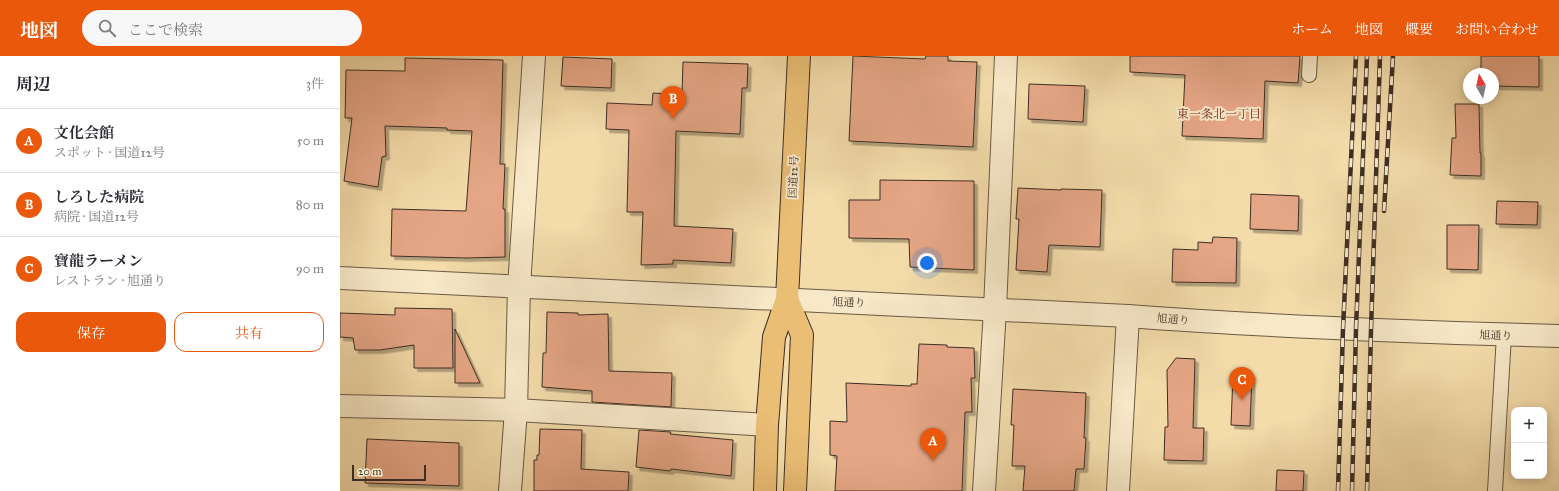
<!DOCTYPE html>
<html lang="ja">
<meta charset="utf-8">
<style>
:root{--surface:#fff;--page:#f7f7f7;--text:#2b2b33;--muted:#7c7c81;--line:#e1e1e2;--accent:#ea580c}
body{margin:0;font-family:"IM FELL Great Primer","Noto Serif JP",serif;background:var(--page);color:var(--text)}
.controls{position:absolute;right:12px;bottom:12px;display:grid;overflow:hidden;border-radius:8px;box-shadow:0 2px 10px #0003}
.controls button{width:36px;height:36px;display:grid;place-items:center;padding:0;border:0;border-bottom:1px solid var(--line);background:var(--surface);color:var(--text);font:20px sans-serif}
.compass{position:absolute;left:1123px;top:12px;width:36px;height:36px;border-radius:50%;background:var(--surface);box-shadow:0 2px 10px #0003;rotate:351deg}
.scale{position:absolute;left:12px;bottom:10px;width:74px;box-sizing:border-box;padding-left:4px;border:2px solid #3e2f24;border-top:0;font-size:11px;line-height:14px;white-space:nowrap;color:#3e2f24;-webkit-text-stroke:3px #f7e8c8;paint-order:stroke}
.you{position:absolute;left:587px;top:207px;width:14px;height:14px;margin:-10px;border:3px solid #fff;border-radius:50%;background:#1a73e8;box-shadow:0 0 0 6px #1a73e833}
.badge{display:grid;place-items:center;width:26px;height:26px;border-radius:50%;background:var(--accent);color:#fff;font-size:13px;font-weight:700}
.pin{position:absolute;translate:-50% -33px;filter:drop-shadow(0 1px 2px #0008)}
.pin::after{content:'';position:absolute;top:21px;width:14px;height:12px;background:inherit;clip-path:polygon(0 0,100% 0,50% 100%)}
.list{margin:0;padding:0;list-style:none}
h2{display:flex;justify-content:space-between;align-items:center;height:52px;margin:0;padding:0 16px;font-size:17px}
h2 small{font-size:13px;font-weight:400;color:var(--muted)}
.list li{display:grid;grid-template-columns:26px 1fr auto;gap:12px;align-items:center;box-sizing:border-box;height:64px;padding:0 16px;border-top:1px solid var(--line)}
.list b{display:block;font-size:15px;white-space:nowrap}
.list p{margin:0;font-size:13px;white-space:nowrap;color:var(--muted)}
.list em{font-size:13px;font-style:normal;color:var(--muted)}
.actions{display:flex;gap:8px;padding:12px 16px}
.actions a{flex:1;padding:9px 0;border:1px solid var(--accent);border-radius:12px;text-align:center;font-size:14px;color:var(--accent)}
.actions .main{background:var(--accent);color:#fff}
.icon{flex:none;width:22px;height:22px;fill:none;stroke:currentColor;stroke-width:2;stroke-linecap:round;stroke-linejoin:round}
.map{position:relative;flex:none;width:1219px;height:435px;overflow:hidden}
header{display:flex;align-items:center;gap:24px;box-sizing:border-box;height:56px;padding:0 20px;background:var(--accent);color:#fff}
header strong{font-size:19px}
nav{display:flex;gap:22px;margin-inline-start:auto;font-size:14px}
.search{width:280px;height:36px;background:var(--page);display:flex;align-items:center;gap:10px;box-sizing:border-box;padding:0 14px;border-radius:22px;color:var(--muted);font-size:15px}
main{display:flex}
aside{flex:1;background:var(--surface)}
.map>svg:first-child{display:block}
</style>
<header>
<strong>地図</strong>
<div class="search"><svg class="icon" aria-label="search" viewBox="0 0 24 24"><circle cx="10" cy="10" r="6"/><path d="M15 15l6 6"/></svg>ここで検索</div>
<nav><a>ホーム</a><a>地図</a><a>概要</a><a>お問い合わせ</a></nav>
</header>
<main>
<aside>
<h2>周辺<small>3件</small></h2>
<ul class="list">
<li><span class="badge">A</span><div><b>文化会館</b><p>スポット · 国道12号</p></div><em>50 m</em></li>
<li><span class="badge">B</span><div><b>しろした病院</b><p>病院 · 国道12号</p></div><em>80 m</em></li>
<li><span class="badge">C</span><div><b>寶龍ラーメン</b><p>レストラン · 旭通り</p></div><em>90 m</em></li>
</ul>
<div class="actions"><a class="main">保存</a><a>共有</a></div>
</aside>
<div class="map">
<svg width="1219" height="435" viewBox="0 0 1219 435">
<defs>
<filter id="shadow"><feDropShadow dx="3.5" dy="3.5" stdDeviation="0" flood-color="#0004"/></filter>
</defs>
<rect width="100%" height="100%" fill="#f3dbaa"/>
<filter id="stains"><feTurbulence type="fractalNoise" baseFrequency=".005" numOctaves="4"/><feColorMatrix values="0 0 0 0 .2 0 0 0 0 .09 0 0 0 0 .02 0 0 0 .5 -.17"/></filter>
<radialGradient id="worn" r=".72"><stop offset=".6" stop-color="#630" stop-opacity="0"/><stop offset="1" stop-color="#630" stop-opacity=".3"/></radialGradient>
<g fill="#e5a686" stroke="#3e2f24" filter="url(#shadow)">
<polygon points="513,0 585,3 586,0 608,0 608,5 637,6 633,91 509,85"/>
<polygon points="790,0 960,0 958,27 925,25 923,83 842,80 845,19 790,16"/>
<polygon points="1141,0 1199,0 1199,31 1153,30 1153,18 1141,18"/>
<polygon points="223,1 272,3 271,32 221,30"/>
<polygon points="65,2 163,4 160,108 165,108 163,153 165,153 165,201 126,202 51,200 52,153 126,155 132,75 107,74 107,72 45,70 46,100 42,101 38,131 4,125 12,62 5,62 6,14 65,15"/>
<polygon points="343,6 408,8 407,32 402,32 400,78 336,75 334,170 393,173 391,207 333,204 333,208 301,209 303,156 287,156 289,74 266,73 267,47 312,49 313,37 342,39"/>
<polygon points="689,28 745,30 743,66 688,63"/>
<polygon points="1115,48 1139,48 1140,97 1141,97 1141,120 1110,119 1112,82 1116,82"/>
<polygon points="540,124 634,125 634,214 570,211 569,183 509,182 509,144 540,144"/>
<polygon points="678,132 721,134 721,133 762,134 760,191 709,189 707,216 676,214 679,163 676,163"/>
<polygon points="911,138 959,140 958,175 910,173"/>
<polygon points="1157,145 1198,146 1197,169 1156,168"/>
<polygon points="1107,169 1139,169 1138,214 1107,213"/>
<polygon points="873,181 897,182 896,227 832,226 833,193 858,194 858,186 872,187"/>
<polygon points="55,252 112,253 113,312 74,312 74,289 40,294 15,294 13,282 0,281 0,257 55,259"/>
<polygon points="207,256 238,257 238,259 268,258 269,315 332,317 331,351 252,346 252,335 202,331 203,297 206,297"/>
<polygon points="115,273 140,327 115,327"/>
<polygon points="579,288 607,289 607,291 634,292 635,322 631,322 632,356 625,356 622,435 495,435 497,400 490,399 490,365 507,366 506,327 571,330 571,328 577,328"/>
<polygon points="836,302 855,303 853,372 864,372 863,405 824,404 825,371 828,371 827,314"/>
<polygon points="893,318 912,318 910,370 891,369"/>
<polygon points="673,333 746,337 744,382 746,382 744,413 736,413 734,435 683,435 685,410 672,410 674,369 671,369"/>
<polygon points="200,373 242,374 241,413 289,416 288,435 194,435 194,404 197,404 197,399 199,399"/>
<polygon points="299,374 331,376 330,378 393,384 391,420 331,413 330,415 296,411"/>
<polygon points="27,383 119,387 119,430 25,427"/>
<polygon points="937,414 964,415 963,435 936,435"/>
</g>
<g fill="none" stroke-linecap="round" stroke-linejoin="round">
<defs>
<g id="service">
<polyline points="969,19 970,0"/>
<polyline points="1155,435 1164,279"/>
</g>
<g id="minor">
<polyline points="0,350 176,354 427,369"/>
<polyline points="170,435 176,354 179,231 194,0"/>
<polyline points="644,435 655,253 666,0"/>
</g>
<g id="tertiary">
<path d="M0,222l788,38c144,11 287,16 431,20"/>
<polyline points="778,435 788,260"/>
</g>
<g id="trunk">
<polyline points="447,243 462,279 455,435"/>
<polyline points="425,435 427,369 434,281 447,243 459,0"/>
</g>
</defs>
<use href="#service" stroke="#6b5a46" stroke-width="16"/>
<use href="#minor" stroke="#6b5a46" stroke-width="24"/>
<use href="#tertiary" stroke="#6b5a46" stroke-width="24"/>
<use href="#trunk" stroke="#3e2f24" stroke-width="24"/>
<use href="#service" stroke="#f7e8c8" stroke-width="14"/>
<use href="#minor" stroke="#f7e8c8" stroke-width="22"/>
<use href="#tertiary" stroke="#f7e8c8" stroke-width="22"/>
<use href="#trunk" stroke="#eabe75" stroke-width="22"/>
<defs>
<g id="rail">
<polyline points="1044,155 1053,0"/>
<polyline points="998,435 1003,273 1016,0"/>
<polyline points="1012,435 1016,273 1027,0"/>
<polyline points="1027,435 1031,274 1040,0"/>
</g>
</defs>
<use href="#rail" stroke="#3e2f24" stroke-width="4.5"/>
<use href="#rail" stroke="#f7e8c8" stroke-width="3" stroke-dasharray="9" stroke-linecap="butt"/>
</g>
<g text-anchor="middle" stroke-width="4" stroke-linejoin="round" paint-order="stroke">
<g font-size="11" fill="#3e2f24" stroke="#f7e8c8">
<text transform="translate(453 121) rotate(-87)" y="4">国道12号</text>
<text transform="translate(509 246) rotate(3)" y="4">旭通り</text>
<text transform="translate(833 263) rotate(5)" y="4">旭通り</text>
<text transform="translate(1156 279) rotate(2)" y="4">旭通り</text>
</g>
<g font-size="12" fill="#7a1f14" stroke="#f7e8c8">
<text x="879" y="62">東一条北一丁目</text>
</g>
</g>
<rect width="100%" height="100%" filter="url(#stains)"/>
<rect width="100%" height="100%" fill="url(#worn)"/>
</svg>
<div class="controls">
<button>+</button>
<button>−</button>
</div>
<svg class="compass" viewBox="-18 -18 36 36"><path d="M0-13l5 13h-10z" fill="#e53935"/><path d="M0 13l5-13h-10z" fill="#7c7c81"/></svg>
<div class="scale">20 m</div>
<div class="you"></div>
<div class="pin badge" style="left:593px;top:405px">A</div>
<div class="pin badge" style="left:333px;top:63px">B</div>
<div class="pin badge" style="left:902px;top:344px">C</div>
</div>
</main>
